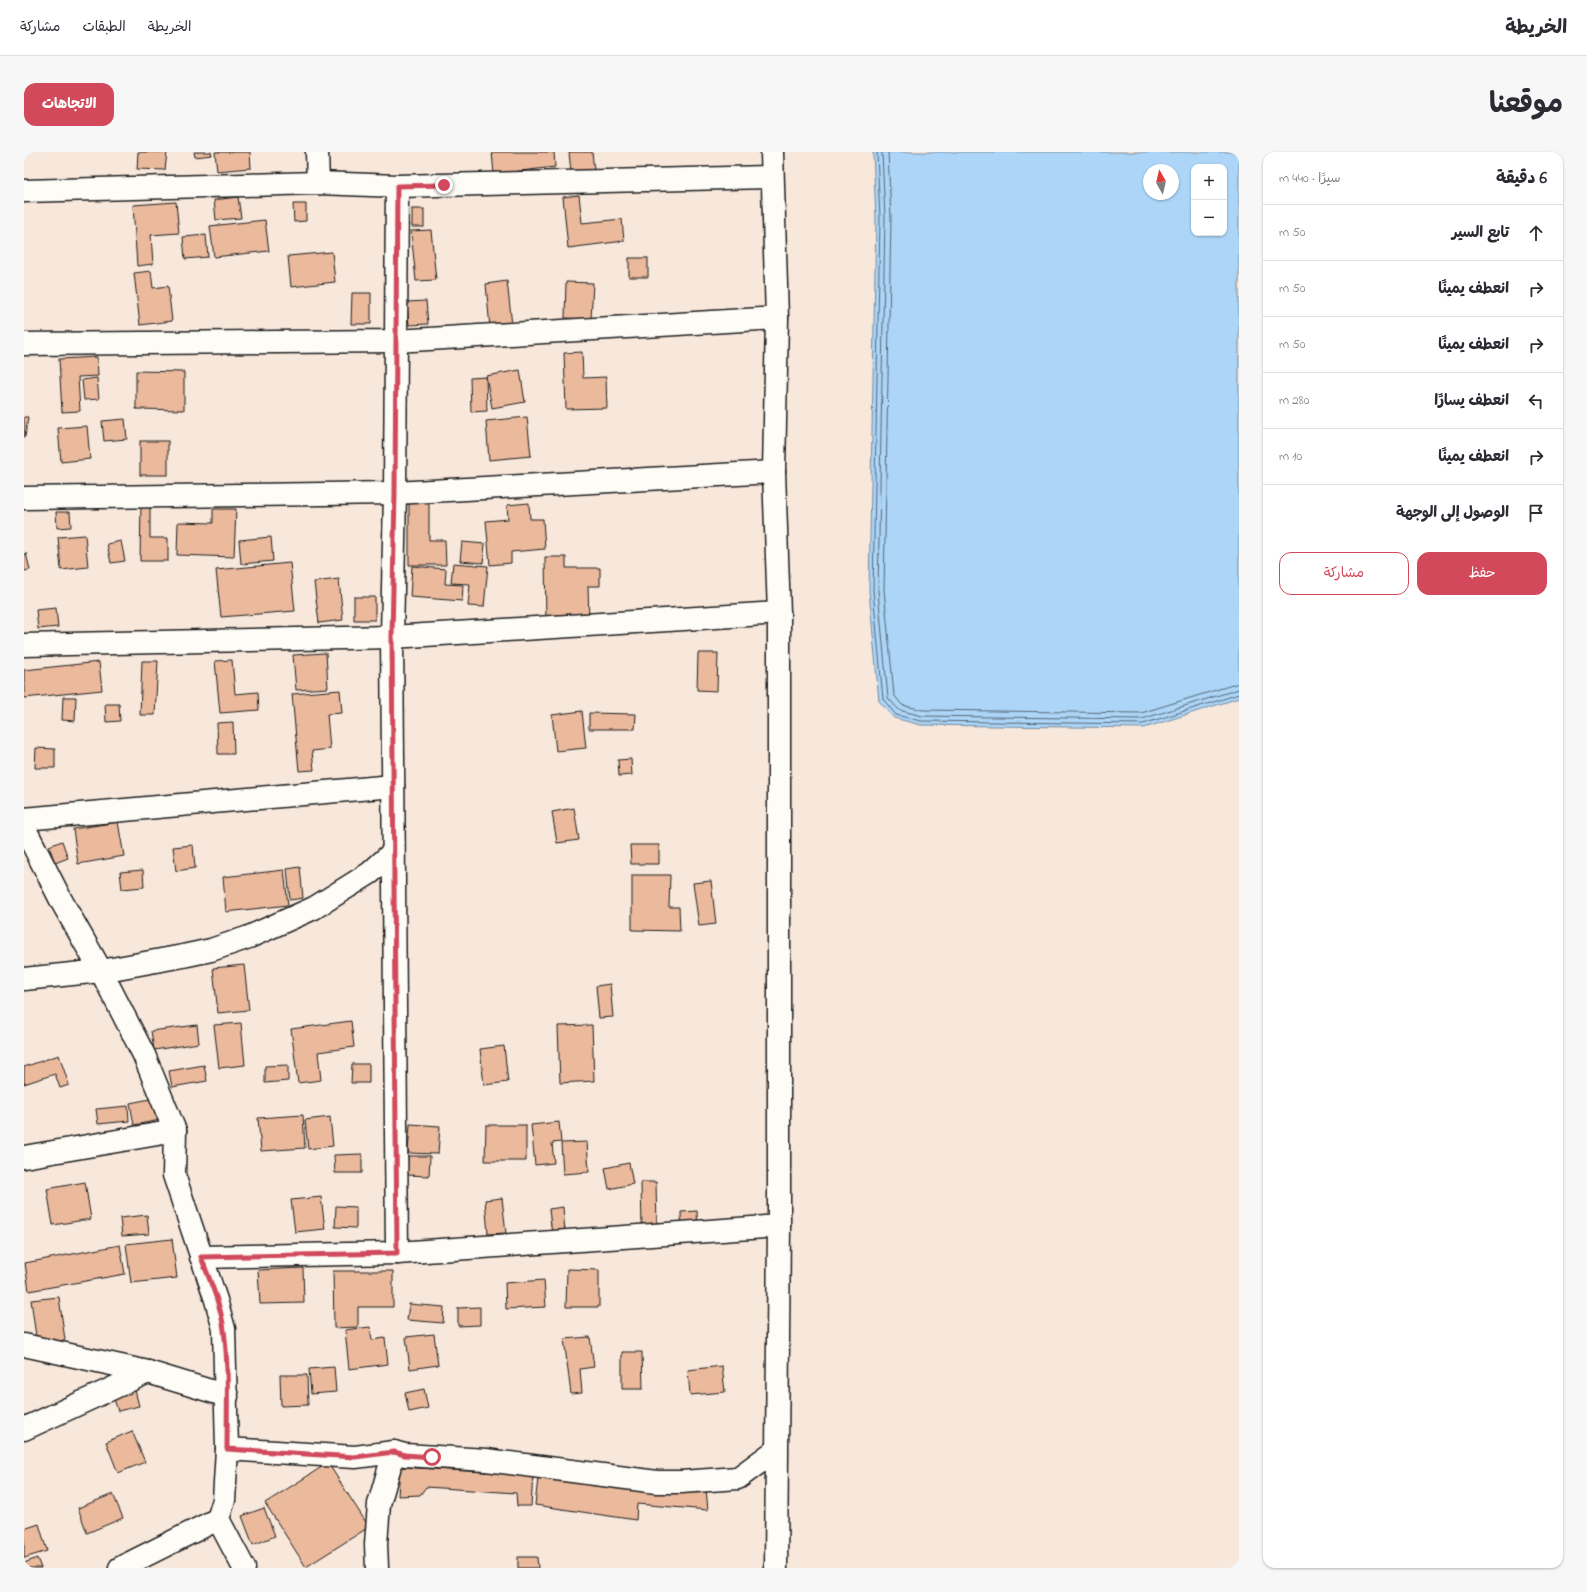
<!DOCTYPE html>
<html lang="ar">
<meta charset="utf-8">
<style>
:root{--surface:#fff;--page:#f7f7f7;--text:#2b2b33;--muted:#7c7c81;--line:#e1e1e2;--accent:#d1495b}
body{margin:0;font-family:"Indie Flower","Playpen Sans Arabic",sans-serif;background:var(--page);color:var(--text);direction:rtl}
.controls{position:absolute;right:12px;top:12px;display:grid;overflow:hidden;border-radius:8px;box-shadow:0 1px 3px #0004}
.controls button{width:36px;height:36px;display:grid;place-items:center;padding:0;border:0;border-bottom:1px solid var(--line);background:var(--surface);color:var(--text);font:20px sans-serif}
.compass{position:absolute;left:1119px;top:12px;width:36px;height:36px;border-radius:50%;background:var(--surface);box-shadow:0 1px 3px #0004;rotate:352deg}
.stop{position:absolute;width:12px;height:12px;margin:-9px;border:3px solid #d1495b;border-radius:50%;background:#fff}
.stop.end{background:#d1495b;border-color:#fff;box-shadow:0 1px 4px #0008}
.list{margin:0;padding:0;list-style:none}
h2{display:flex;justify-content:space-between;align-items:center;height:52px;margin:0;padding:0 16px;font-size:17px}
h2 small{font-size:13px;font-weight:400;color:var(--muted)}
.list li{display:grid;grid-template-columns:26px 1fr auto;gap:12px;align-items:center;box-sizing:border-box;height:56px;padding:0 16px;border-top:1px solid var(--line)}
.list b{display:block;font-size:15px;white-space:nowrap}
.list em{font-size:13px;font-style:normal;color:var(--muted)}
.actions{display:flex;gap:8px;padding:12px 16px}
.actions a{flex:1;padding:9px 0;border:1px solid var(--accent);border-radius:12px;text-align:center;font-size:14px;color:var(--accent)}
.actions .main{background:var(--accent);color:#fff}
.icon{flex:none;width:22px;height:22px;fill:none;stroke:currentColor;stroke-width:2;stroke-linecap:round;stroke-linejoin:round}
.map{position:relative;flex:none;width:1215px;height:1416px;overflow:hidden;direction:ltr;border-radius:12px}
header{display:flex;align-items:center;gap:24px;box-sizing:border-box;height:56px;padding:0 20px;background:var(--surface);border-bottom:1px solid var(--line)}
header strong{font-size:19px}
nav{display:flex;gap:22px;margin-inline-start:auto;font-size:14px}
.intro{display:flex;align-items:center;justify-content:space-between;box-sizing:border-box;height:96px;padding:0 24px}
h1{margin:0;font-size:28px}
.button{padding:10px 18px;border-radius:12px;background:var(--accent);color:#fff;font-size:14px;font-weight:700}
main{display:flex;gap:24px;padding:0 24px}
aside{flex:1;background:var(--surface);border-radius:12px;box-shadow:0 1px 3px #0004}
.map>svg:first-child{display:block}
</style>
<header>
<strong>الخريطة</strong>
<nav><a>الخريطة</a><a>الطبقات</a><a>مشاركة</a></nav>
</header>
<div class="intro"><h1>موقعنا</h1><a class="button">الاتجاهات</a></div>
<main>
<aside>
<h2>6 دقيقة<small>سيرًا · 440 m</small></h2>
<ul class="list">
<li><svg class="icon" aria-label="ahead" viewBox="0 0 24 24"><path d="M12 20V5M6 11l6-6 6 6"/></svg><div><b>تابع السير</b></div><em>50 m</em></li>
<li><svg class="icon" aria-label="right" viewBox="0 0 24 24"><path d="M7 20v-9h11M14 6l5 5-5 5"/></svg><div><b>انعطف يمينًا</b></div><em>50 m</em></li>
<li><svg class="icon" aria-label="right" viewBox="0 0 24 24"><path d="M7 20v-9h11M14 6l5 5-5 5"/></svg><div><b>انعطف يمينًا</b></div><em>50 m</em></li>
<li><svg class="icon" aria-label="left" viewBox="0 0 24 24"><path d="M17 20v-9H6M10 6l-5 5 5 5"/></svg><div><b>انعطف يسارًا</b></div><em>280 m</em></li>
<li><svg class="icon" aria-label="right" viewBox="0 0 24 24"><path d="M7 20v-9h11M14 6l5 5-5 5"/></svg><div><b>انعطف يمينًا</b></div><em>10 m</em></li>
<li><svg class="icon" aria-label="arrive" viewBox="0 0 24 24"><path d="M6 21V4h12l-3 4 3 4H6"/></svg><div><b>الوصول إلى الوجهة</b></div></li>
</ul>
<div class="actions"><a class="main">حفظ</a><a>مشاركة</a></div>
</aside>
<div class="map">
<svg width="1215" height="1416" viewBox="0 0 1215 1416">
<rect width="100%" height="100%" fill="#f8e8dc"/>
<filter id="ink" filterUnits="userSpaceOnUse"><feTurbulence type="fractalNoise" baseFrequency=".025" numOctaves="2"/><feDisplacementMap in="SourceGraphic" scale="8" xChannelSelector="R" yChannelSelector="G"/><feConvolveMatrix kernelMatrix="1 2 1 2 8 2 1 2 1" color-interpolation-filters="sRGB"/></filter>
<g filter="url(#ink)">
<path fill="#acd5f7" stroke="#728b9f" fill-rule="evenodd" d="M849,0h366v546l-95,30 -223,-3 -27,-7 -15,-17 -10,-110 7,-373zM1170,15h30v66h-30zM1125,18h24v24h-24z"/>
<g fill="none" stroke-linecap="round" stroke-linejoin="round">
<g stroke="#566674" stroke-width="1">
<polyline points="853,0 856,66 849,439 859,547 872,563 897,569 1119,572 1215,542"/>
<polyline points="858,0 861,66 854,439 864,546 875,558 898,564 1118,567 1215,537"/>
<polyline points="864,0 867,66 860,438 870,543 878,553 899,558 1117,561 1215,531"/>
</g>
</g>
<g fill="#ebb99c" stroke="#1c1c1c">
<polygon points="114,0 143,0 141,18 113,17"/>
<polygon points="170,0 187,0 188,3 171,5"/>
<polygon points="191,0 226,0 227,16 193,19"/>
<polygon points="468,0 530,0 531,15 470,22"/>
<polygon points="545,0 568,0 570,18 547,21"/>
<polygon points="555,43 558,71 598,67 600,89 544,96 539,45"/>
<polygon points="214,45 217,66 192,68 190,48"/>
<polygon points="152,50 155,81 127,83 129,112 113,114 109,53"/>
<polygon points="269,52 282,52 282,69 270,70"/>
<rect x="388" y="57" width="12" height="18"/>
<polygon points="241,68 245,99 190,105 186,74"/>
<polygon points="407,78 412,128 392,129 387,79"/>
<polygon points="182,83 184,105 161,107 159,85"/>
<polygon points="308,100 311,130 267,135 264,104"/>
<rect x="605" y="106" width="19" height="19"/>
<polygon points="127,119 129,136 144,134 148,169 116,173 110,121"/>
<polygon points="483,129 488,173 466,176 462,132"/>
<polygon points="542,130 569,131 567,167 541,166"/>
<polygon points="328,141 347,141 347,172 327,172"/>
<polygon points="402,149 404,172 385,173 383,150"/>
<polygon points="558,200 559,226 582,225 583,256 542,257 540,201"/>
<polygon points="73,205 74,224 54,225 56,259 38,260 35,207"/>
<polygon points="496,218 501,250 468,256 462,224"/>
<polygon points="112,219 160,220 160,258 112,257"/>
<polygon points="462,225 463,259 447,260 446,226"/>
<polygon points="73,226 75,247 60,248 58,228"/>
<polygon points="0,265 4,265 1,285 0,285"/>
<polygon points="503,265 507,304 465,308 462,269"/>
<polygon points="101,267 103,287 80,289 78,269"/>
<polygon points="63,274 66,307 37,310 34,276"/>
<rect x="116" y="289" width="28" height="34"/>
<polygon points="117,350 126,350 126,386 144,386 144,409 116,409"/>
<polygon points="385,351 405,351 405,388 421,388 422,413 385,413"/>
<polygon points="505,351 506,367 519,367 521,397 487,400 487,411 466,413 462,369 484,367 483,353"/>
<polygon points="189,357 212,357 210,405 153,403 154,370 189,371"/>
<polygon points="32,360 46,360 47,375 33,376"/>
<polygon points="61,383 64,415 37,418 34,385"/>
<polygon points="247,385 249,409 217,412 215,388"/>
<polygon points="97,389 101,409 87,411 83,392"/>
<polygon points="438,390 461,392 459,411 436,409"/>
<polygon points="2,401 6,418 0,419 0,402"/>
<polygon points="521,405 542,405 542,416 576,416 576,434 564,434 565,469 522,470"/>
<polygon points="266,411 271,459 197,465 192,418"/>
<polygon points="429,411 464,414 460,455 444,454 446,432 427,431"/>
<polygon points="388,414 422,417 421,432 439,433 438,449 386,445"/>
<polygon points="315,427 319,468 295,471 290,430"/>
<rect x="330" y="445" width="21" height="23"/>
<polygon points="32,456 34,475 14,477 12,458"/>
<polygon points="302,501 304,536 272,538 269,503"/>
<polygon points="674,501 694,501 693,539 673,538"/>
<polygon points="208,508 211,542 234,540 235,558 196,561 191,509"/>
<polygon points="118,509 134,509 131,563 116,563"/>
<polygon points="75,510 78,538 0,546 0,518"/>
<polygon points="316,538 318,561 303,562 306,597 288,599 290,618 275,619 268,542"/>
<polygon points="39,545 52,545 51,569 38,568"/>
<polygon points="81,552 95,552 96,569 82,570"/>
<polygon points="558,559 562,596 532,599 528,563"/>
<polygon points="565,561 612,562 611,577 565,577"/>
<polygon points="209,570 210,602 194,602 193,571"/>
<polygon points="12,596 31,597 31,616 11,616"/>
<polygon points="607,607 608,623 595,624 594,608"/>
<polygon points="550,656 555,688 533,691 528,660"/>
<polygon points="94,670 100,704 54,712 49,677"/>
<polygon points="38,689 44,706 31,711 25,694"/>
<polygon points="169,693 171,716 152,719 149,695"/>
<polygon points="606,693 635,693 635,712 607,712"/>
<polygon points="276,715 279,746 266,748 263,717"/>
<polygon points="119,718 120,735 98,737 96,720"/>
<polygon points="260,718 264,753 202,760 199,725"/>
<polygon points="608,723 646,723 645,755 655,755 656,779 608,778"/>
<polygon points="687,729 692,772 675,774 669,731"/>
<polygon points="220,813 225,858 194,861 189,816"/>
<polygon points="586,832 589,865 575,866 572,834"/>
<polygon points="327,869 330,895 294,900 297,928 274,931 267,877"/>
<polygon points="217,871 221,913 195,916 190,873"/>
<polygon points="173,873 175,891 130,898 127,879"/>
<polygon points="568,873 570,929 536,931 534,874"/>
<polygon points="480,894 484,930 460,933 456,897"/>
<polygon points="35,903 45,933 36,936 31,922 0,932 0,915"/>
<polygon points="328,912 345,912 345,931 327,931"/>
<polygon points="180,913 183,929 148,935 145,919"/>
<polygon points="264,913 264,929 241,931 241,914"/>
<polygon points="131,946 136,968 110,973 106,951"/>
<polygon points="104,954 105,969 74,972 72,957"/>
<polygon points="279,963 281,996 237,999 234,966"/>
<polygon points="306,965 309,994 284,997 281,968"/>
<polygon points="535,970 537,990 528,991 530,1011 511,1013 507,973"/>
<polygon points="386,972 416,974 414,1002 384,1001"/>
<polygon points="462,973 502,973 502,1009 461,1009"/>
<polygon points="563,990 565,1020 539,1022 537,991"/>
<polygon points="338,1002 338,1021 311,1021 310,1003"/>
<polygon points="384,1004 406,1004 405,1024 383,1023"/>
<polygon points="605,1011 609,1032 585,1037 581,1016"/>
<polygon points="61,1030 67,1067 29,1073 23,1037"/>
<polygon points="617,1030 632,1030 633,1076 618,1077"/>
<polygon points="297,1045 301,1077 271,1080 267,1048"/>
<polygon points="478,1046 482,1081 464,1082 461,1048"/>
<polygon points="312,1054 332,1055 332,1076 311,1075"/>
<polygon points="539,1055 541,1081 528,1083 525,1057"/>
<polygon points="673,1059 674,1082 658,1083 657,1060"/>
<polygon points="123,1063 125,1082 98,1084 96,1066"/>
<polygon points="148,1087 153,1126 107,1131 102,1092"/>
<polygon points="96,1093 101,1122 5,1139 1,1111"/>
<polygon points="279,1116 280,1151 236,1152 234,1118"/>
<polygon points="543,1117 575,1118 575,1155 542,1155"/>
<polygon points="309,1119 369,1119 369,1155 334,1155 334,1175 310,1176"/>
<polygon points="520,1128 522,1155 482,1157 481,1131"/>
<polygon points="35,1145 41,1188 13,1192 7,1148"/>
<polygon points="385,1152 420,1155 419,1171 383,1168"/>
<polygon points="456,1155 456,1173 434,1174 434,1156"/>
<polygon points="346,1175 348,1188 361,1186 364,1212 325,1217 321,1178"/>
<polygon points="410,1182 414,1213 386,1217 382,1185"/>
<polygon points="566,1185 570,1215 556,1217 558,1241 547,1242 540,1187"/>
<polygon points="598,1200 618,1200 619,1237 598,1237"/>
<polygon points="698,1214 701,1240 666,1243 664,1218"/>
<polygon points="310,1215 312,1240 287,1242 285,1217"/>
<polygon points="256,1223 283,1223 284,1253 257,1254"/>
<polygon points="400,1237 404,1256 385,1260 381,1241"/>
<polygon points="111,1238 115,1254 94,1259 89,1244"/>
<polygon points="108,1279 121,1310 94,1321 82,1290"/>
<polygon points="304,1311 345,1375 282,1415 241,1351"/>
<polygon points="376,1315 509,1323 507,1354 493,1354 492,1341 402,1335 396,1343 374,1344"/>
<polygon points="514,1326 682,1337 684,1358 613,1352 612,1368 511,1353"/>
<polygon points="89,1342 99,1366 63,1381 54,1356"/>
<polygon points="240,1356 251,1384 229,1393 218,1364"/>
<polygon points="15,1372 23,1399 0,1406 0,1377"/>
<polygon points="494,1405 513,1405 514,1416 494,1416"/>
<polygon points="13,1406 17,1416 0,1416 0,1411"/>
</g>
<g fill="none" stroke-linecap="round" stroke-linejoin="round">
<defs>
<g id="minor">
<polyline points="293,0 294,31"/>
<polyline points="748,0 753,166 750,320 755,461 755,1074 752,1416"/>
<polyline points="0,39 258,32 294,31 373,34 747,25"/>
<polyline points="0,192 372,189 753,166"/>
<polyline points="0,346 371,341 750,320"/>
<polyline points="0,493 368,485 755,461"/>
<polyline points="0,667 369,634"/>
<polyline points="0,675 38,750 77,819 120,903 151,979 150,1023 192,1148 200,1177 203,1297 200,1348 194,1367 220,1416"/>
<polyline points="0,827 77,819 159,804 187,798 225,785 290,756 346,721 369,700"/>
<polyline points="0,1005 151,979"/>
<polyline points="373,1101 368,485 371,341 373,34"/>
<polyline points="177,1105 373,1101 755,1074"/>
<polyline points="0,1193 124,1220 203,1244"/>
<polyline points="0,1277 124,1220"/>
<polyline points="203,1297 331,1305 370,1300 381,1303 462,1308 633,1330 657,1330 714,1326 752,1298"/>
<polyline points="96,1416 194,1367"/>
<polyline points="353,1416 352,1392 355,1352 370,1300"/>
</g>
</defs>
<use href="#minor" stroke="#1c1c1c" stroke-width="25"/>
<use href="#minor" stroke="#fdfcf7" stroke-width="22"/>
</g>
</g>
<g fill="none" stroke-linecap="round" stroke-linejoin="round" filter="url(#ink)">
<path stroke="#d1495b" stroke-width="5" d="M408,1305l-27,-2 -11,-3 -39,5 -128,-8c0,-39 2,-80 -3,-119 -3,-25 -14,-49 -23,-73l196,-4 -5,-616 3,-144 2,-307 47,-1"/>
</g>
</svg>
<div class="controls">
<button>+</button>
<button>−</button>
</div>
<svg class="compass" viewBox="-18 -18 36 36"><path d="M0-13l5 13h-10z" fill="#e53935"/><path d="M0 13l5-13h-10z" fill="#7c7c81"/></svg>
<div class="stop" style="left:408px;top:1305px"></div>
<div class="stop end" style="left:420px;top:33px"></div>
</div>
</main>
